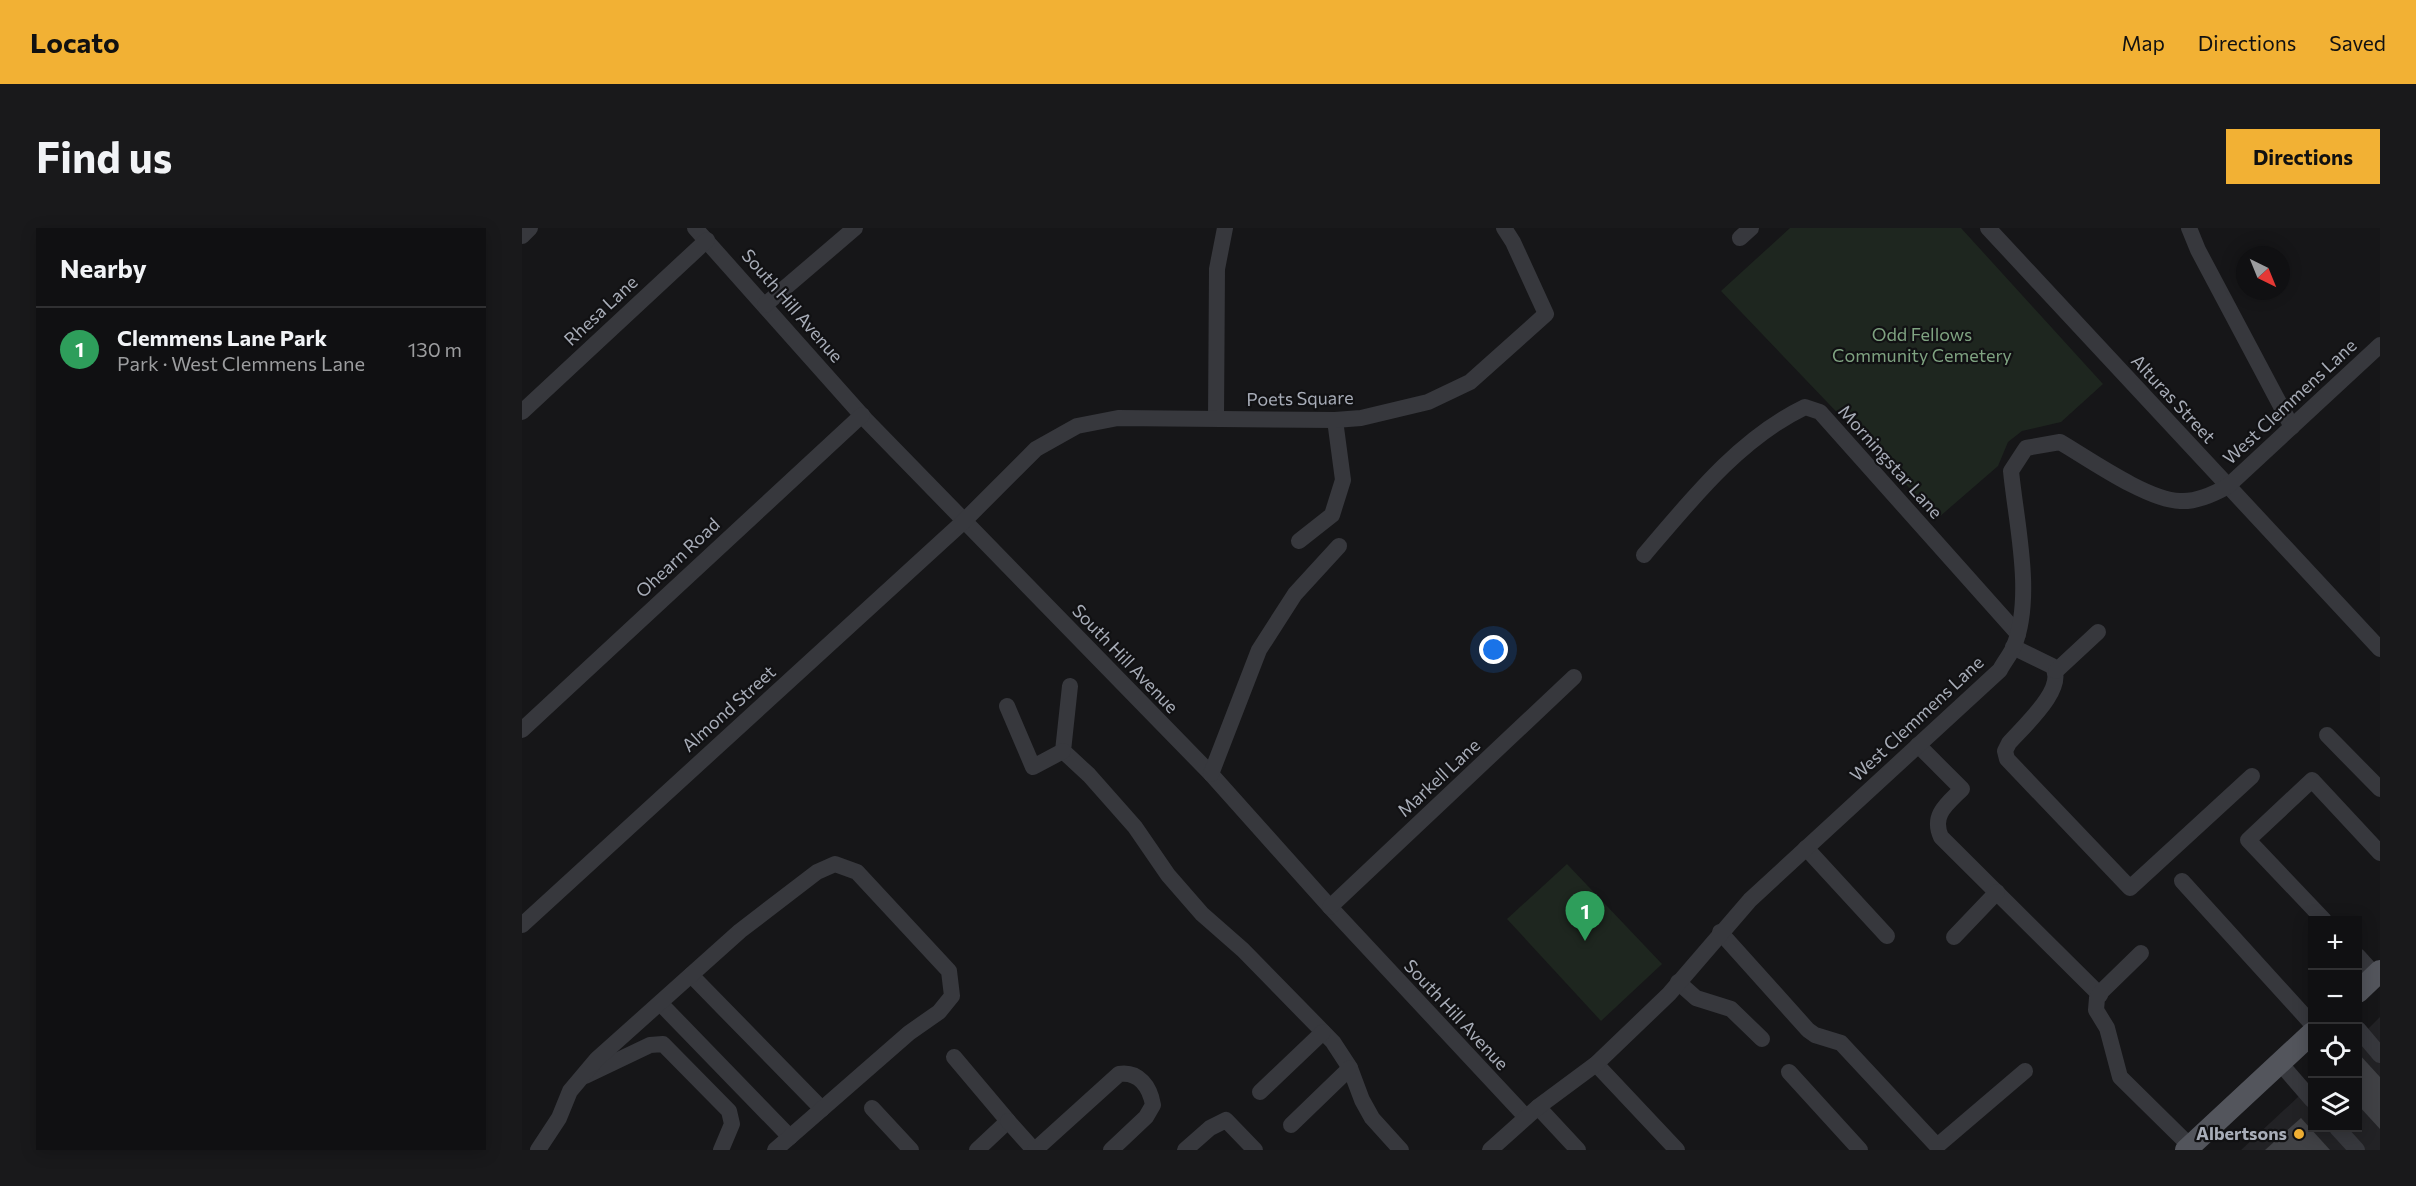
<!DOCTYPE html>
<meta charset="utf-8">
<style>
:root{--surface:#101012;--page:#19191b;--text:#f1f3f6;--muted:#9c9d9f;--line:#303032;--accent:#f2b134}
body{margin:0;font-family:Commissioner,sans-serif;background:var(--page);color:var(--text)}
.controls{position:absolute;right:18px;bottom:18px;display:grid;overflow:hidden;border-radius:0px;box-shadow:0 3px 15px #0003}
.controls button{width:54px;height:54px;display:grid;place-items:center;padding:0;border:0;border-bottom:2px solid var(--line);background:var(--surface);color:var(--text);font:30px sans-serif}
.compass{position:absolute;left:1714px;top:18px;width:54px;height:54px;border-radius:50%;background:var(--surface);box-shadow:0 3px 15px #0003;rotate:137deg}
.you{position:absolute;left:972px;top:422px;width:21px;height:21px;margin:-15px;border:4px solid #fff;border-radius:50%;background:#1a73e8;box-shadow:0 0 0 9px #1a73e833}
.badge{display:grid;place-items:center;width:39px;height:39px;border-radius:50%;background:var(--accent);color:#fff;font-size:20px;font-weight:700}
.pin{position:absolute;translate:-50% -50px;filter:drop-shadow(0 2px 3px #0008)}
.pin::after{content:'';position:absolute;top:32px;width:21px;height:18px;background:inherit;clip-path:polygon(0 0,100% 0,50% 100%)}
.list{margin:0;padding:0;list-style:none}
h2{display:flex;justify-content:space-between;align-items:center;height:78px;margin:0;padding:0 24px;font-size:26px}
h2 small{font-size:20px;font-weight:400;color:var(--muted)}
.list li{display:grid;grid-template-columns:39px 1fr auto;gap:18px;align-items:center;box-sizing:border-box;height:84px;padding:0 24px;border-top:2px solid var(--line)}
.list b{display:block;font-size:22px;white-space:nowrap}
.list p{margin:0;font-size:20px;white-space:nowrap;color:var(--muted)}
.list em{font-size:20px;font-style:normal;color:var(--muted)}
.icon{flex:none;width:33px;height:33px;fill:none;stroke:currentColor;stroke-width:2;stroke-linecap:round;stroke-linejoin:round}
.map{position:relative;flex:none;width:1858px;height:922px;overflow:hidden;border-radius:0px}
header{display:flex;align-items:center;gap:36px;box-sizing:border-box;height:84px;padding:0 30px;background:var(--accent);color:#111}
header strong{font-size:28px}
nav{display:flex;gap:33px;margin-inline-start:auto;font-size:21px}
.intro{display:flex;align-items:center;justify-content:space-between;box-sizing:border-box;height:144px;padding:0 36px}
h1{margin:0;font-size:42px}
.button{padding:15px 27px;border-radius:0px;background:var(--accent);color:#111;font-size:21px;font-weight:700}
main{display:flex;gap:36px;padding:0 36px}
aside{flex:1;background:var(--surface);border-radius:0px;box-shadow:0 3px 15px #0003}
.map>svg:first-child{display:block}
</style>
<header>
<strong>Locato</strong>
<nav><a>Map</a><a>Directions</a><a>Saved</a></nav>
</header>
<div class="intro"><h1>Find us</h1><a class="button">Directions</a></div>
<main>
<aside>
<h2>Nearby<small></small></h2>
<ul class="list">
<li><span class="badge" style="background:#2e9e5b">1</span><div><b>Clemmens Lane Park</b><p>Park · West Clemmens Lane</p></div><em>130 m</em></li>
</ul>
</aside>
<div class="map">
<svg width="1858" height="922" viewBox="0 0 1858 922">
<rect width="100%" height="100%" fill="#161618"/>
<polygon fill="#222225" points="1858,789 1858,922 1719,922 1790,856 1790,900 1836,900 1836,811"/>
<g fill="#1e261f">
<polygon points="1268,0 1439,0 1581,156 1539,194 1500,203 1486,214 1476,238 1416,290 1199,63"/>
<polygon points="1045,636 1140,736 1079,793 985,691"/>
</g>
<g fill="#404145">
<polygon points="1836,825 1858,849 1858,901 1836,877"/>
<polygon points="1779,890 1808,922 1743,922"/>
</g>
<g fill="none" stroke-linecap="round" stroke-linejoin="round">
<g stroke="#37383d" stroke-width="16">
<polyline points="173,0 344,192 689,546 808,679 1004,889"/>
<polyline points="1466,0 1858,421"/>
<polyline points="1667,0 1676,22 1770,199"/>
<polyline points="0,8 8,0"/>
<polyline points="1218,10 1229,0"/>
<polyline points="243,77 333,0"/>
<polyline points="0,184 185,12"/>
<polyline points="694,190 695,41 703,0"/>
<polyline points="777,313 810,287 821,252 813,192"/>
<path d="M1122,327c47,-55 95,-116 161,-148l15,5 198,222"/>
<path d="M1491,419l39,19c16,21 -28,60 -43,77l-4,8 2,8 123,129 122,-112"/>
<polyline points="1534,443 1576,404"/>
<polyline points="548,458 541,523 567,547 613,599 646,647 680,686 721,722 811,814 828,840 840,872 850,890 879,922"/>
<polyline points="485,478 511,539 541,523"/>
<polyline points="0,502 340,187"/>
<polyline points="1805,507 1858,561"/>
<path d="M1396,517l44,44c-15,15 -31,26 -21,48l159,158"/>
<polyline points="689,546 737,422 773,366 817,318"/>
<polyline points="1284,620 1365,708"/>
<polyline points="1660,653 1790,796"/>
<polyline points="808,679 1052,449"/>
<polyline points="1802,692 1726,612 1790,552 1858,625"/>
<polyline points="0,697 441,294 514,221 555,198 596,190 813,192 839,190 906,174 948,154 1024,86 991,14 982,0"/>
<polyline points="1198,704 1286,802 1293,807 1319,815 1415,918 1503,843"/>
<polyline points="1432,709 1475,664"/>
<polyline points="1619,725 1580,763 1575,770 1574,782 1585,800 1598,849 1668,918"/>
<polyline points="1836,728 1853,747"/>
<polyline points="169,747 300,881"/>
<polyline points="1156,754 1174,770 1209,781 1240,811"/>
<polyline points="139,776 268,909"/>
<polyline points="1836,801 1858,827"/>
<polyline points="432,829 486,893 455,922"/>
<polyline points="1758,835 1790,872"/>
<polyline points="1074,836 1155,922"/>
<polyline points="1267,844 1338,922"/>
<polyline points="63,848 128,817 141,816 207,883 210,896 199,922"/>
<polyline points="738,864 801,804"/>
<polyline points="1016,879 1056,922"/>
<polyline points="350,880 389,922"/>
<polyline points="486,893 512,922"/>
<polyline points="769,897 828,840"/>
<polyline points="1815,900 1835,922"/>
<polyline points="16,922 37,890 48,863 75,831 218,703 295,644 313,636 335,644 427,743 430,768 417,784 387,805 253,922"/>
<path d="M513,922l84,-76c20,-3 31,13 34,31l-7,12 -35,33"/>
<polyline points="663,922 688,900 704,892 733,922"/>
<path d="M968,922l48,-43 58,-43 73,-70 81,-94 250,-230c4,-8 11,-16 14,-24 20,-50 2,-123 -3,-175l15,-23 34,-6c29,17 87,58 120,59 16,1 34,-7 48,-15l152,-141"/>
</g>
<g stroke="#53555c" stroke-width="22">
<polyline points="1836,764 1858,743"/>
<polyline points="1664,922 1790,805"/>
</g>
</g>
<circle fill="#f2b134" stroke="#111113" stroke-width="2" cx="1777" cy="906" r="6"/>
<g text-anchor="middle" stroke-width="4.5" stroke-linejoin="round" paint-order="stroke">
<g font-size="18" fill="#a8adb8" stroke="#111113">
<text transform="translate(270 78) rotate(49)" y="6">South Hill Avenue</text>
<text transform="translate(79 83) rotate(-43)" y="6">Rhesa Lane</text>
<text transform="translate(778 171) rotate(-1)" y="6">Poets Square</text>
<text transform="translate(1651 171) rotate(47)" y="6">Alturas Street</text>
<text transform="translate(1768 174) rotate(-43)" y="6">West Clemmens Lane</text>
<text transform="translate(1368 234) rotate(48)" y="6">Morningstar Lane</text>
<text transform="translate(156 330) rotate(-43)" y="6">Ohearn Road</text>
<text transform="translate(603 431) rotate(46)" y="6">South Hill Avenue</text>
<text transform="translate(207 481) rotate(-42)" y="6">Almond Street</text>
<text transform="translate(1395 491) rotate(-43)" y="6">West Clemmens Lane</text>
<text transform="translate(917 550) rotate(-43)" y="6">Markell Lane</text>
<text transform="translate(934 787) rotate(47)" y="6">South Hill Avenue</text>
</g>
<g font-size="18" fill="#7fa381" stroke="#111113">
<text x="1400" y="113">Odd Fellows<tspan x="1400" dy="21">Community Cemetery</tspan></text>
</g>
<g font-size="18" font-weight="bold" fill="#a8adb8" stroke="#111113" text-anchor="end">
<text x="1765" y="912">Albertsons</text>
</g>
</g>
</svg>
<div class="controls">
<button>+</button>
<button>−</button>
<button><svg class="icon" aria-label="locate" viewBox="0 0 24 24"><circle cx="12" cy="12" r="6"/><path d="M12 2v4M12 18v4M2 12h4M18 12h4"/></svg></button>
<button><svg class="icon" aria-label="layers" viewBox="0 0 24 24"><path d="M12 4l9 5-9 5-9-5zM3 14l9 5 9-5"/></svg></button>
</div>
<svg class="compass" viewBox="-18 -18 36 36"><path d="M0-13l5 13h-10z" fill="#e53935"/><path d="M0 13l5-13h-10z" fill="#9c9d9f"/></svg>
<div class="you"></div>
<div class="pin badge" style="left:1063px;top:713px;background:#2e9e5b">1</div>
</div>
</main>
